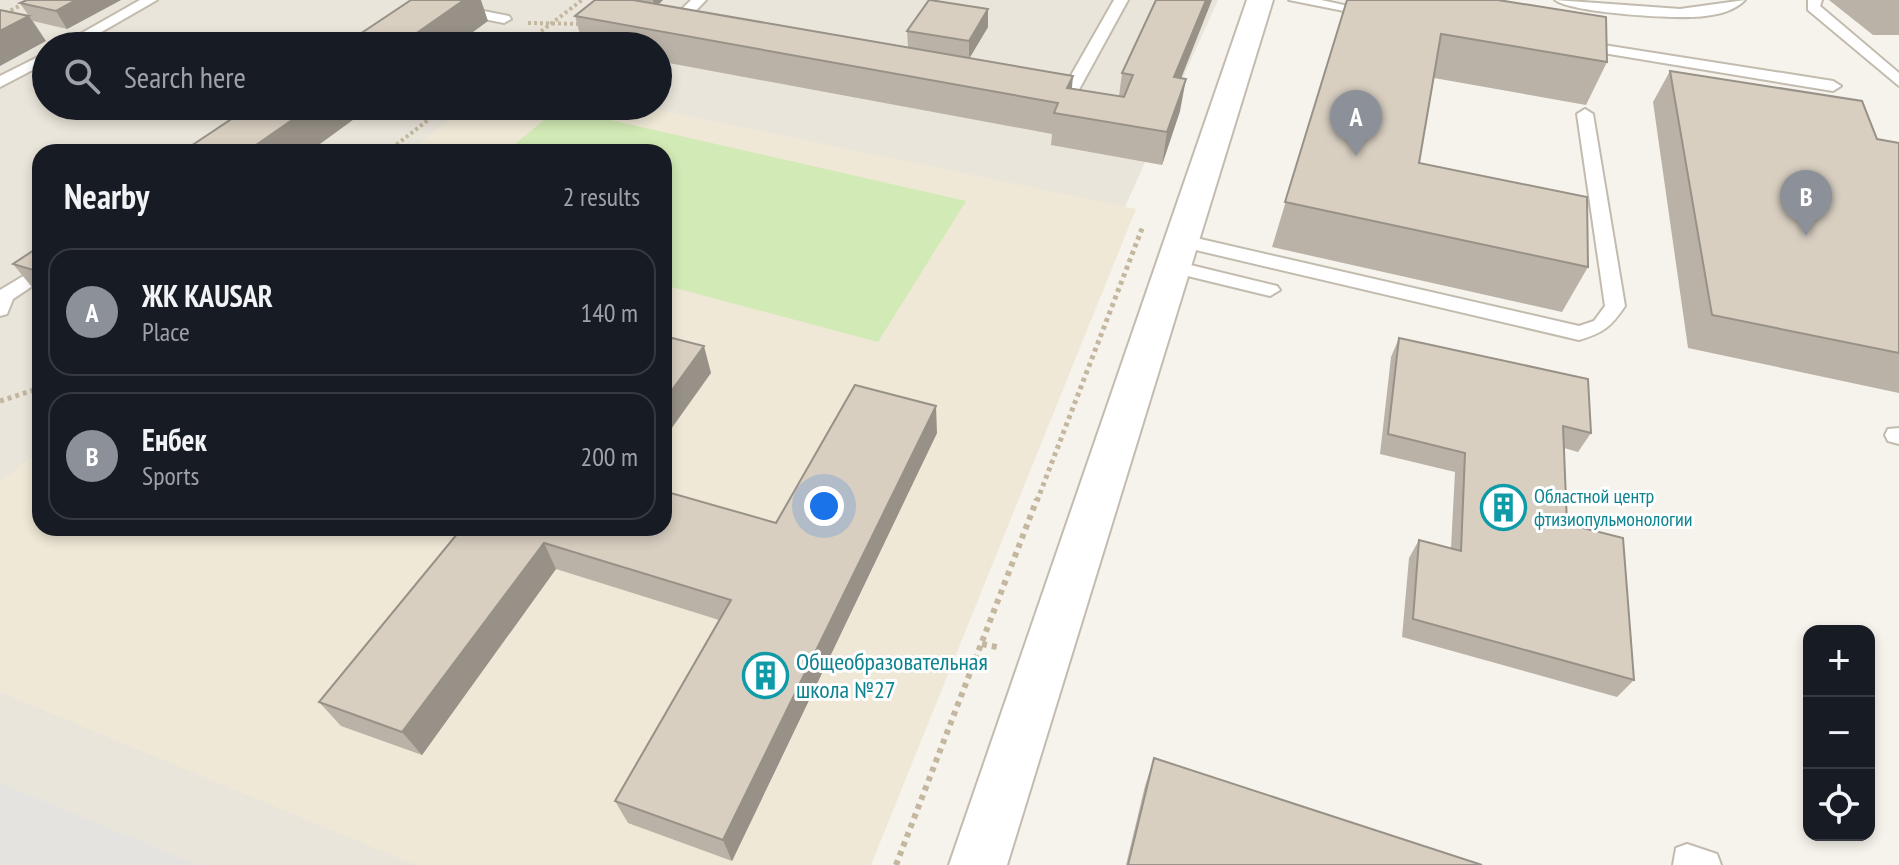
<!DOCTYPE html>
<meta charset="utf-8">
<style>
:root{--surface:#171b24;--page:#242831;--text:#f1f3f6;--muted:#9ea1a6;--line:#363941;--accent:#8c9099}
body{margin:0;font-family:"PT Sans Narrow",sans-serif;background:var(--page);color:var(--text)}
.controls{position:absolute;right:24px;bottom:24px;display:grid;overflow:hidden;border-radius:16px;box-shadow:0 4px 12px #0003}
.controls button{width:72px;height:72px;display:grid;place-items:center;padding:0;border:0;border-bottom:2px solid var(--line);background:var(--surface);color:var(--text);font:40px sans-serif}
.you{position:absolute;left:824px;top:506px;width:28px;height:28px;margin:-20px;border:6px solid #fff;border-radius:50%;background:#1a73e8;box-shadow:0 0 0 12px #1a73e833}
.badge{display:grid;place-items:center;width:52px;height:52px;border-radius:50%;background:var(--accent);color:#fff;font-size:26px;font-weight:700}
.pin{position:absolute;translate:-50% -66px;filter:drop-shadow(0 2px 4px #0008)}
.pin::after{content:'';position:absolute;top:42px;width:28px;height:24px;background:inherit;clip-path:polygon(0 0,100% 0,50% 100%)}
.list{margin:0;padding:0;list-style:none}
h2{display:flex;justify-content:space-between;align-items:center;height:104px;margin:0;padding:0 32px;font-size:34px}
h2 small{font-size:26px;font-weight:400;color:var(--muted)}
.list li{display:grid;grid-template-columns:52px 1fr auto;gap:24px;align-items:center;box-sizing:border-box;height:128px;margin:0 16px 16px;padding:0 16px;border:2px solid var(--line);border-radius:24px}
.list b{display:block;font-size:30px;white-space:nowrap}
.list p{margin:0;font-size:26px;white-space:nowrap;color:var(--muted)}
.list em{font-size:26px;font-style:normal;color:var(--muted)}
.icon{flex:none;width:44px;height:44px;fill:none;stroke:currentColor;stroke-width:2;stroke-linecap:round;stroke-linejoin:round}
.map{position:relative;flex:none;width:1899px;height:865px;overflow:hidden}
.search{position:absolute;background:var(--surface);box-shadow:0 4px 12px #0003;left:32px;top:32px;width:640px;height:88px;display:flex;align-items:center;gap:20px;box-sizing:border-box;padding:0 28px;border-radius:44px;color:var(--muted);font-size:30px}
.panel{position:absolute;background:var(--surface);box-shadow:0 4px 12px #0003;left:32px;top:144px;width:640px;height:392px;border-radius:24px}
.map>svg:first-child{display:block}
</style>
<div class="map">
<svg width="1899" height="865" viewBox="0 0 1899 865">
<rect width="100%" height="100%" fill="#f6f3ec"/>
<path fill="#eae5da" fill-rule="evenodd" d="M0,0h1218l-389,865h-829zM46,46h612v60h-612zM40,152h624v376h-624z"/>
<polygon fill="#efe8d6" points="466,106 640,106 1136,209 871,865 416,865 0,692 0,482 40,450 40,528 664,528 664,152 409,152"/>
<polygon fill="#d2eab5" points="558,108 966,201 878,342 664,285 664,152 506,152"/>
<polygon fill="#e5e3e0" points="0,783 198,865 0,865"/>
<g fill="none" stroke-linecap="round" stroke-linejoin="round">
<defs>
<g id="service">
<polygon points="140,0 157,0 77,46 59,46"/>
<polygon points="691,0 706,0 685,22 675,22 675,16"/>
<polygon points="1114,0 1128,0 1076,95 1042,91 1040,88 1048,83 1065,86"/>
<polygon points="1289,0 1321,0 1381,13 1374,17"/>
<path d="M1555,0l125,9 65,-9c-11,11 -25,14 -40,16 -24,4 -133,-3 -150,-16z"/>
<polygon points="1808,0 1822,0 1820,6 1899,73 1899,86 1808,10"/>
<polygon points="458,6 509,16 511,19 504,23 453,13 451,10"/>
<polygon points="1578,41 1833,81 1841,86 1833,91 1573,48 1573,42"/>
<polygon points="46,53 46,63 0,87 0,76"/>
<path d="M1585,109l8,5 32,192c-14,21 -22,27 -46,34l-396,-93 -9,-6 9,-6 396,91 15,-5 11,-15 -28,-192z"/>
<polygon points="1174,261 1277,286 1280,290 1270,296 1167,271 1165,267"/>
<polygon points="40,266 40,281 13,299 7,314 0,316 0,290"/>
<polygon points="1899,428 1899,444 1888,441 1885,435 1888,429"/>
<polygon points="1687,844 1717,854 1721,865 1673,865 1676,848"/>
</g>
<polygon id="minor" points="1247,0 1273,0 1007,865 949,865"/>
</defs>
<use href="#service" stroke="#c2bbae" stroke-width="4"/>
<use href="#minor" stroke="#c2bbae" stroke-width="4"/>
<g stroke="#c4b79f" stroke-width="4" stroke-dasharray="3 3" stroke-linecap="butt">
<polyline points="0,16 31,0"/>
<polyline points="528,23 582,24"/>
<polyline points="522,46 582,0"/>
<polyline points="387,152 446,106"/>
</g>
<g stroke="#c4b79f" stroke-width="5" stroke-dasharray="4 4" stroke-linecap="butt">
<polyline points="0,401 40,388"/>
<polyline points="1037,501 1143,226"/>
</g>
<g stroke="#c4b79f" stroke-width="6" stroke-dasharray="5 5" stroke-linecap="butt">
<polyline points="982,644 1001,648"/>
<polyline points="896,865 1037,499"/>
</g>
<use href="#service" fill="#fff" fill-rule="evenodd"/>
<use href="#minor" fill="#fff" fill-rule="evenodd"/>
</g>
<g fill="#bab2a6">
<polygon points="121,0 67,29 33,21 46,41 20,3"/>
<polygon points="595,0 663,0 658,4 908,47 907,31 988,9 988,27 969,58 1072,89 1119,96 1122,73 1181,78 1180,111 1162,165 1051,145 1052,134 658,61 658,46 583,46 575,16"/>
<polygon points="1347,0 1607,62 1586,105 1434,78 1419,163 1588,267 1562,312 1272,247"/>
<polygon points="1829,0 1899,0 1899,35 1873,35"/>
<polygon points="1670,71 1877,139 1899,143 1899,393 1688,348 1653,102"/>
<polygon points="40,246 40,297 13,264"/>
<polygon points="1399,338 1591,433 1578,452 1564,448 1567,524 1634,680 1617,697 1402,637 1409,558 1419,540 1451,548 1455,472 1380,454 1391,357"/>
<polygon points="937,433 732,861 628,823 615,801 719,620 556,569 422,755 341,726 319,702 462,528 776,523"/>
<polygon points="1154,758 1482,865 1126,865 1145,786"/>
</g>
<g fill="#979187">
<polygon points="76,0 121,0 67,29 56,11"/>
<polygon points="464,0 481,0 488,21 454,46 398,46"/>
<polygon points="653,0 663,0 655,8"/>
<polygon points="1206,0 1212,0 1169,109 1174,77"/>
<polygon points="988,9 988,27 969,59 969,41"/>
<polygon points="29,16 46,41 0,66 0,31"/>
<polygon points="1073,76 1070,108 1067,88"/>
<polygon points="1186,79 1180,111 1162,165 1167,132"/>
<polygon points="312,106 372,106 309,152 246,152"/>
<polygon points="704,346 711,373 664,439 664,401"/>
<polygon points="936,406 937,433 732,861 723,840"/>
<polygon points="544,543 556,569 422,755 402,732"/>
</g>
<g fill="#d8cfc1" stroke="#979187" stroke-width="2">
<polygon points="27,0 76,0 56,11 20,3"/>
<polygon points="411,0 464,0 398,46 342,46"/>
<polygon points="595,0 633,0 1073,76 1067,88 1124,97 1133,75 1122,73 1156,0 1206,0 1174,77 1186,79 1167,132 1054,113 1058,103 575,16"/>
<polygon points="929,0 930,0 988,9 969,41 907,31"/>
<polygon points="1347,0 1498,0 1606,17 1607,62 1441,34 1419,163 1587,197 1588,267 1285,202"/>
<polygon points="0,10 29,16 0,31"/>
<polygon points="1670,71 1862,101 1877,139 1899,143 1899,353 1712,315"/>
<polygon points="251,106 312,106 246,152 182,152"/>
<polygon points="40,246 40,272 13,264"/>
<polygon points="664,336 704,346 664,401"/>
<polygon points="1399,338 1588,379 1591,433 1563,426 1567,524 1623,538 1634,680 1413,619 1419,540 1461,551 1465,453 1388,434"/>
<polygon points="855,385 936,406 723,840 615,801 731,600 544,543 402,732 319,702 462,528 664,528 664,491 776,523"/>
<polygon points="1154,758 1482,865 1128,865"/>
</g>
<defs>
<symbol id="building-ring" viewBox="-11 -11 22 22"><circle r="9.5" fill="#fff" stroke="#0f9aa8" stroke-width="1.5"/><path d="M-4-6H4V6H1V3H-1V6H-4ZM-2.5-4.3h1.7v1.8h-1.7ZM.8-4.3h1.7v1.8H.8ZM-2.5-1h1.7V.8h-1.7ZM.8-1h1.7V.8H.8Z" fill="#0f9aa8"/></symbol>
</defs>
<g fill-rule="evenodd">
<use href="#building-ring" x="1478" y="482" width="51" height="51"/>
<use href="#building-ring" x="740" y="650" width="51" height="51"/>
</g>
<g text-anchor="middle" stroke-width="6" stroke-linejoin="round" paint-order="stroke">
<g font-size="20" fill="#0d838f" stroke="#fff" text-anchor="start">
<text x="1534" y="503">Областной центр<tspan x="1534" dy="23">фтизиопульмонологии</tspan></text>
</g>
<g font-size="24" fill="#0d838f" stroke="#fff" text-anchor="start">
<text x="796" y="670">Общеобразовательная<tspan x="796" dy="28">школа №27</tspan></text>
</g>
</g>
</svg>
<div class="controls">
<button>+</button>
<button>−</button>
<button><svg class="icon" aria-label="locate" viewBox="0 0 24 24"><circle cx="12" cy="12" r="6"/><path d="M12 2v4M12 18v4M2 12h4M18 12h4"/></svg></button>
</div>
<div class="you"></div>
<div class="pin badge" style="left:1356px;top:156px">A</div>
<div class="pin badge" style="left:1806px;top:236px">B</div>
<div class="search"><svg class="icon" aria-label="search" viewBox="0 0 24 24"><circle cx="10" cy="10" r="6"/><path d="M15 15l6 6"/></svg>Search here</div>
<section class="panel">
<h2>Nearby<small>2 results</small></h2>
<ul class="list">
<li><span class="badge">A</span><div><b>ЖК KAUSAR</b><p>Place</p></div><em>140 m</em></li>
<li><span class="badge">B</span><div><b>Енбек</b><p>Sports</p></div><em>200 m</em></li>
</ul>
</section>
</div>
